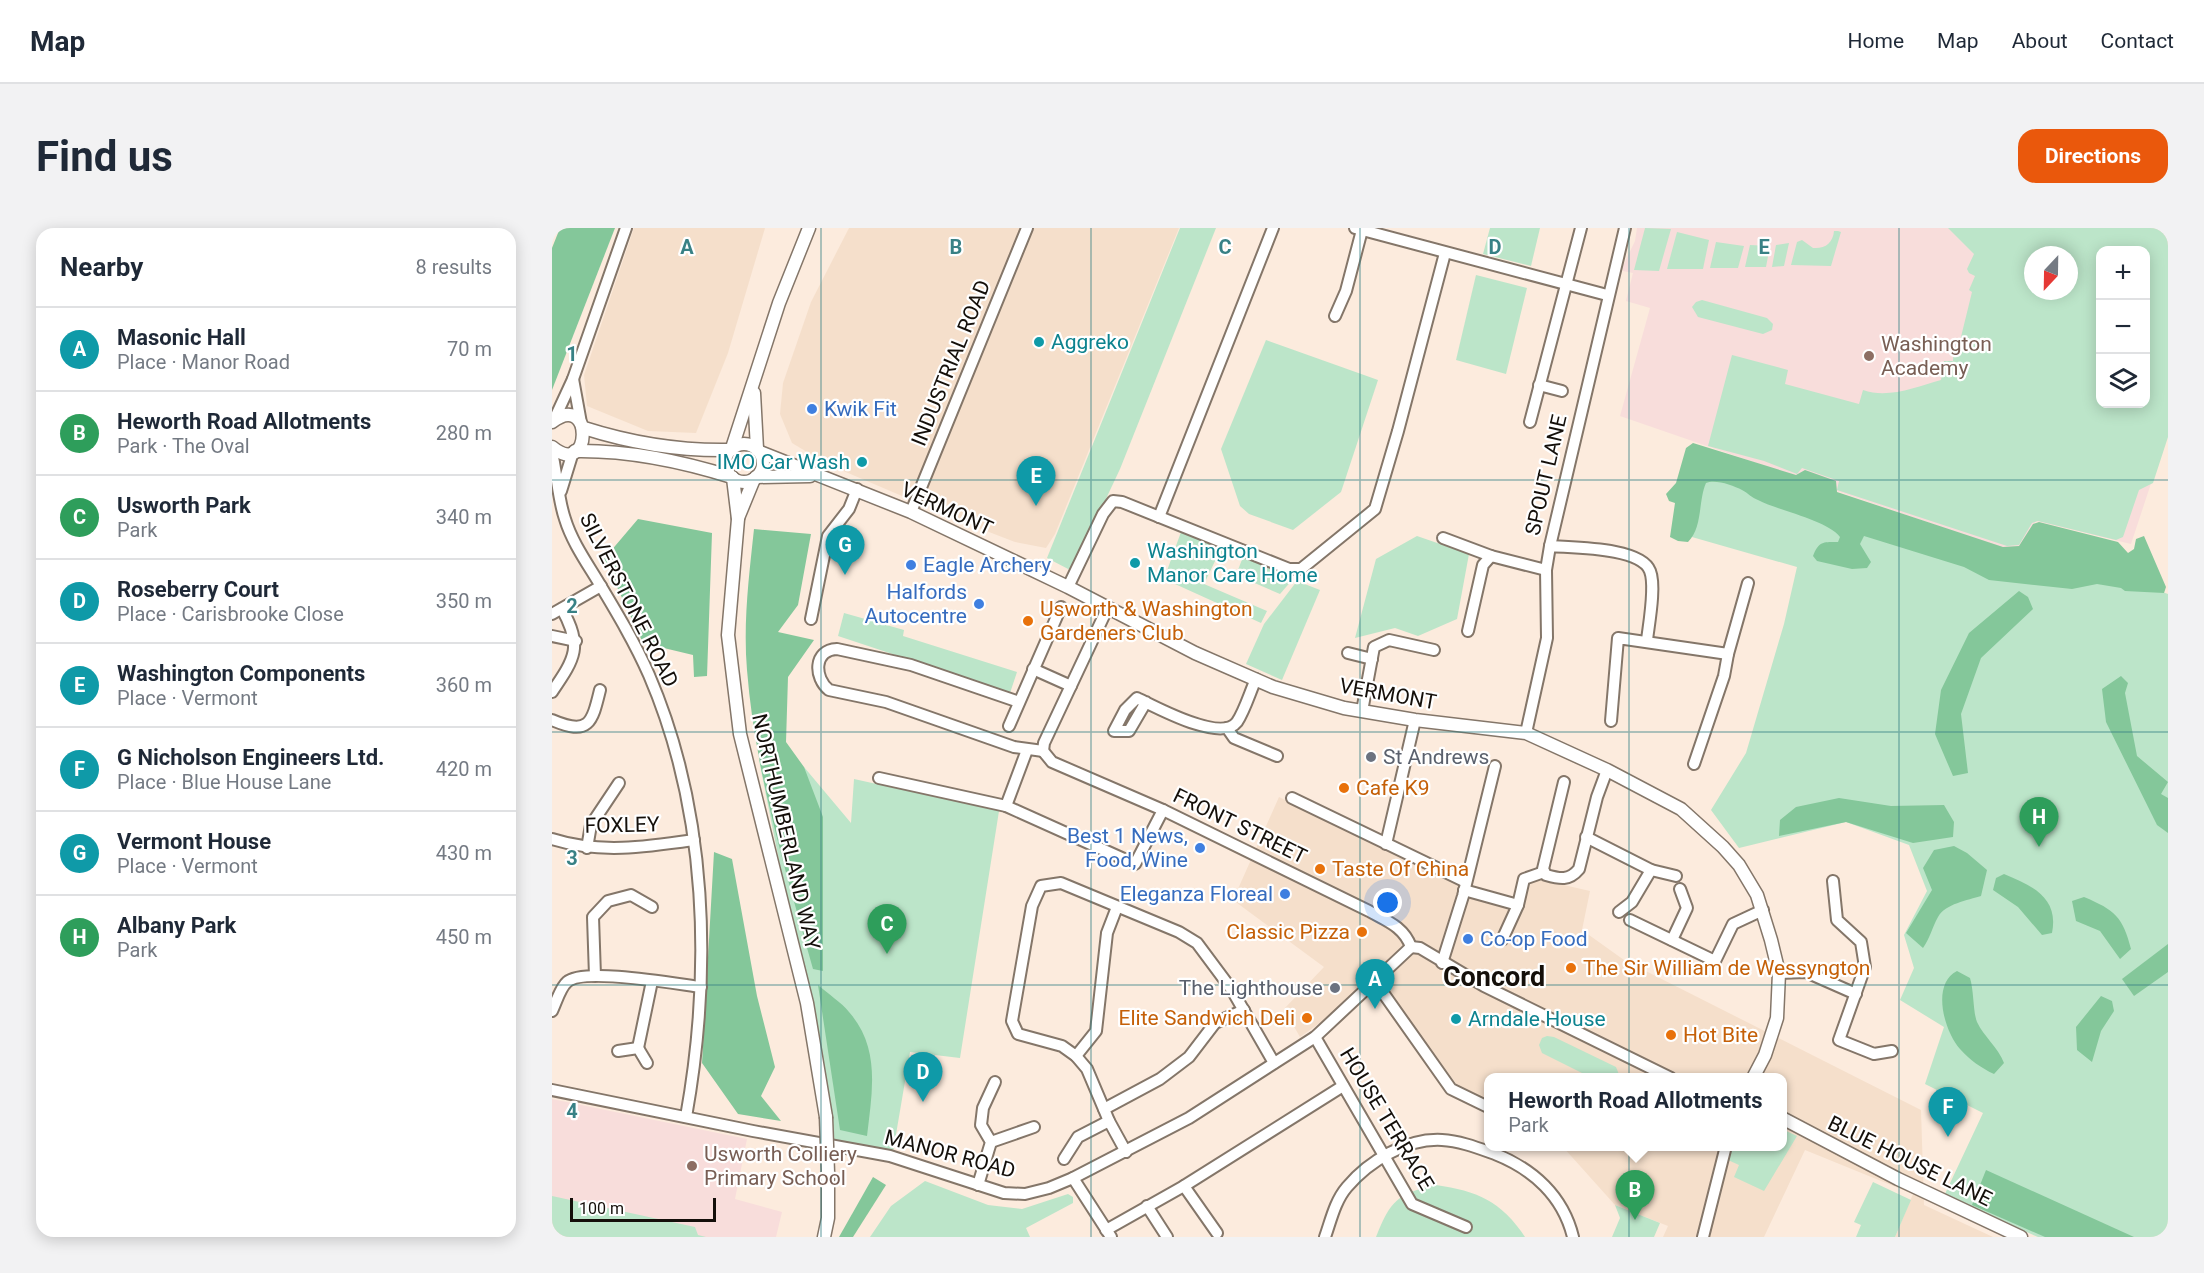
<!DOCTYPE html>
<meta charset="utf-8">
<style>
:root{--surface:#fff;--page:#f2f2f3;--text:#1f2937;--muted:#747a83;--line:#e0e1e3;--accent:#ea580c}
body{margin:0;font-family:Roboto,sans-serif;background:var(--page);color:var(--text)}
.controls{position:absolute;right:18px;top:18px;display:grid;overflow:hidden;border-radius:12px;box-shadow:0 3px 15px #0003}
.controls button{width:54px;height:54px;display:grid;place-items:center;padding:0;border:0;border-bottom:2px solid var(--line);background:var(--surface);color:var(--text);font:30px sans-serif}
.compass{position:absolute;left:1472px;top:18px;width:54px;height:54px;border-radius:50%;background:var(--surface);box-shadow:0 3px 15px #0003;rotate:202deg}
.scale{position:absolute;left:18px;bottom:15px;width:146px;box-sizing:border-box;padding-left:6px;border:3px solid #140f0a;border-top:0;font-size:16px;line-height:21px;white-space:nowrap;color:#140f0a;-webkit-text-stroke:4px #fff;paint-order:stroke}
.you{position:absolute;left:836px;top:675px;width:21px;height:21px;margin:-15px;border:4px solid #fff;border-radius:50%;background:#1a73e8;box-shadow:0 0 0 9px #1a73e833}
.badge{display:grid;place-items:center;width:39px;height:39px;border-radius:50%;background:var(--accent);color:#fff;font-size:20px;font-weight:700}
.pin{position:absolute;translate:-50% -50px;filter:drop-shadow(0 2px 3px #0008)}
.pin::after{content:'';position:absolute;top:32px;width:21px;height:18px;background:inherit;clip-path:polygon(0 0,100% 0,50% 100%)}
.popup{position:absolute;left:932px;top:845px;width:303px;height:78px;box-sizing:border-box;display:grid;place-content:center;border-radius:12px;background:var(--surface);filter:drop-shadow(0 2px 4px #0005);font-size:20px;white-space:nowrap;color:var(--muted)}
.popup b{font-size:22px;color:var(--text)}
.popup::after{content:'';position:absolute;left:50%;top:100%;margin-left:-12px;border:12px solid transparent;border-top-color:var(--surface)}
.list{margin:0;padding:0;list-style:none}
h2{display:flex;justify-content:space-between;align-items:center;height:78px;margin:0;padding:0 24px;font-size:26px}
h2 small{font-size:20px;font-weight:400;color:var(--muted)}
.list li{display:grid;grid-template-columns:39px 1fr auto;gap:18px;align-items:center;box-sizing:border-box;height:84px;padding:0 24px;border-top:2px solid var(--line)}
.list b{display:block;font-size:22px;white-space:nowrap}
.list p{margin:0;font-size:20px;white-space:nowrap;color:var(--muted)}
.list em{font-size:20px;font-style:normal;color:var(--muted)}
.icon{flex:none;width:33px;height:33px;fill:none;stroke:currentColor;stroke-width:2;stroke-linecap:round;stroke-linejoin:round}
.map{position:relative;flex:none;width:1616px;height:1009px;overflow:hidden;border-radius:18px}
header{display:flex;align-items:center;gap:36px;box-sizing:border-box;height:84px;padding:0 30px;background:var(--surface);border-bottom:2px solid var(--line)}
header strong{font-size:28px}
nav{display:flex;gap:33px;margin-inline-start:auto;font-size:21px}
.intro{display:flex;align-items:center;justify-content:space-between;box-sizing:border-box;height:144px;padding:0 36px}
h1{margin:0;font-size:42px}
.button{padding:15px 27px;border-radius:18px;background:var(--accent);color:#fff;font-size:21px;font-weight:700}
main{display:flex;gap:36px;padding:0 36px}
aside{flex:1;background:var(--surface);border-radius:18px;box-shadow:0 3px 15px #0003}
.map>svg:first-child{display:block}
</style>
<header>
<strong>Map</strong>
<nav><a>Home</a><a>Map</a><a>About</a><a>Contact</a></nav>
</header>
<div class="intro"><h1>Find us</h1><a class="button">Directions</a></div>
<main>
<aside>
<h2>Nearby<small>8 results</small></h2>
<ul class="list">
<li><span class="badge" style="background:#0f9aa8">A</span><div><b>Masonic Hall</b><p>Place · Manor Road</p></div><em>70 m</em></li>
<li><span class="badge" style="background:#2e9e5b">B</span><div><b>Heworth Road Allotments</b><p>Park · The Oval</p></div><em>280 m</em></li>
<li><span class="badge" style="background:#2e9e5b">C</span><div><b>Usworth Park</b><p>Park</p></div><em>340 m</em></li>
<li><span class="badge" style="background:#0f9aa8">D</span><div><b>Roseberry Court</b><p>Place · Carisbrooke Close</p></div><em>350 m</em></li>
<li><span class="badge" style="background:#0f9aa8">E</span><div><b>Washington Components</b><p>Place · Vermont</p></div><em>360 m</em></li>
<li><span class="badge" style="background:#0f9aa8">F</span><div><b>G Nicholson Engineers Ltd.</b><p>Place · Blue House Lane</p></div><em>420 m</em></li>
<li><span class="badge" style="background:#0f9aa8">G</span><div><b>Vermont House</b><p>Place · Vermont</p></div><em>430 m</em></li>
<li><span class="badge" style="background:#2e9e5b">H</span><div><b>Albany Park</b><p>Park</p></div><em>450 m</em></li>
</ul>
</aside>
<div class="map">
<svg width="1616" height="1009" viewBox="0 0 1616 1009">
<rect width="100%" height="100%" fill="#fcebdd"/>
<g fill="#f5dfcb">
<polygon points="82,0 213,0 176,125 144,205 96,203 35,178 32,147"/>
<polygon points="297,0 627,0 503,306 494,320 463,314 411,294 275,236 240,215 228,186 231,155 259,74"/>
<polygon points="727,569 919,662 969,680 981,650 1038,663 1030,702 1072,732 1369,882 1372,977 1441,1009 1343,1009 1361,966 1253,922 1212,1009 1111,1009 1116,998 1063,977 1011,919 1230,918 1230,850 936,850 936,874 906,858 827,753 748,809 732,781 772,739 681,672"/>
</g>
<g fill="#f8dddb" fill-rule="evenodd">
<path d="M1085,0h531v204l-37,112 -95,-23 -17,33 -399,-138 30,-108 -24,-7 7,-28 -10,-2v-5l12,-25zM1548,22h46v154h-46zM1481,27h36v36h-36z"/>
<polygon points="0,871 195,911 183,971 230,984 224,1009 0,1009"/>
</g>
<g fill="#bce5c9" fill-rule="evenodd">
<polygon points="628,0 664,0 568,241 520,343 495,330"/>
<polygon points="938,0 988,0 979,38 931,26"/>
<polygon points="1093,0 1119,1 1107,43 1082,42"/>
<path d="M1396,0h220v209l-15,46 -14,7 -16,47 -7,3 -78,-19 -6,2 -13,22 -12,1 -170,-56 2,-9 -37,-13 -5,6 -33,-13 -56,-15 24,-91 56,15 -3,14 74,20 4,-14c25,9 53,-3 78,-10l3,-19h9l1,-13 5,-3 13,-53 -3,-2 6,-14 -6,-3 -2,-4 7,-15zM1548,22h46v154h-46zM1481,27h36v36h-36z"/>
<path d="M1286,3l3,1 -10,34 -40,-1 6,-23 5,-2 11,8c12,1 20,-5 21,-17z"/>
<polygon points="1125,4 1157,12 1151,41 1115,41"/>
<polygon points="1164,14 1192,18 1186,40 1158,40"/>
<polygon points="1237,15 1232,38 1220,39 1224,17"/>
<polygon points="1198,17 1218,18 1214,39 1193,39"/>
<polygon points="924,47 975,60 954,146 904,132"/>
<polygon points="1150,72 1215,90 1221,96 1220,102 1211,106 1146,89 1140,79 1144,74"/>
<polygon points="714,112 826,152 789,264 741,302 697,286 688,278 669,221"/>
<polygon points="1146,229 1492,343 1585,355 1616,366 1616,1009 1486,1009 1392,968 1431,885 1373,856 1392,799 1348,772 1362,740 1352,707 1375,663 1357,617 1294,594 1187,620 1159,582 1194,525 1232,396 1245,339 1119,303"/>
<polygon points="629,304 679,324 674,334 664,331 652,356 715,383 709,395 612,351"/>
<polygon points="865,308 917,326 905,391 866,408 843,400 803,410 824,331"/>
<polygon points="691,329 741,351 728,366 684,347"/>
<polygon points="745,353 768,362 730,452 694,436 712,396"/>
<polygon points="292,385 352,402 351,408 465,444 458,465 286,408"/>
<polygon points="207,532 252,539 299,595 302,551 447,583 408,830 358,824 341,924 284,919"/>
<polygon points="995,808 1002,809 1064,839 1068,849 1038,849 990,825 987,817 990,810"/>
<polygon points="1230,901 1245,908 1212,963 1182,949 1187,937 1176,932 1180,919 1230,918"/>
<polygon points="373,953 436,977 470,981 516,966 521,969 521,975 474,1000 478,1009 318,1009 339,978"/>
<polygon points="1321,954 1359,972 1343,1009 1304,1009 1309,997 1302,994"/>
<path d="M884,957c41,6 65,16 89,52h-149c14,-36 22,-44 60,-52z"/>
<polygon points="0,968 143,999 146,1007 154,1009 0,1009"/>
<polygon points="1063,977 1108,995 1102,1009 1060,1009 1068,990"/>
</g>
<g fill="#84c79a">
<polygon points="8,0 63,0 0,162 0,20"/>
<path d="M1141,215l103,32 9,-5 31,11 1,11 166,55 16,-1 14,-22 6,-2 79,20 10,11 6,-4 2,-10 8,-3 22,51 -2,6 -39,-2 -4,-3 -24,-4 -25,5 -83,-9 -25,-13 -100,-31 -4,8 11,18 -4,6 -15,1 -35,-8 -4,-5c6,-15 10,-14 25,-14l2,-5c-13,-17 -61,-26 -82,-37 -6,-2 -10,-7 -16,-10 -9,-5 -27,-11 -36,-7 -8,18 -3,44 -18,59l-10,-1 -8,-4 5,-34 -6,-2 -3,-7 10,-11 10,-35z"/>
<polygon points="86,291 160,305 155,448 142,449 141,427 91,415 52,331"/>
<path d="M202,301l57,5 -13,71 -20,27 36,8 -26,37 -2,65 18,25 19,50v154l-10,-2c-27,-97 -58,-197 -66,-299 -4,-47 2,-94 7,-141z"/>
<polygon points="1467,363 1476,369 1481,381 1429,430 1409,486 1416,545 1401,548 1383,506 1389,462 1417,405"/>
<polygon points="1569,448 1576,455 1573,465 1585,528 1616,554 1609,566 1616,570 1616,605 1605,597 1554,494 1550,461"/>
<polygon points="1287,570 1339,578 1392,577 1402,594 1401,609 1361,615 1294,594 1227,608 1228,592 1244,579"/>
<path d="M1402,618l13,7 20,17 -6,26c-13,4 -36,8 -43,21 -6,11 -8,21 -15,31l-17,-15 26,-43 -9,-22 11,-18z"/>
<polygon points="162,624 180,631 205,768 223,839 209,868 229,893 186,886 150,835"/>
<path d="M1452,646c29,12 55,24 48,59l-10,2 -24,-28 -25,-17 3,-12z"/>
<path d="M1532,669c31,13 39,20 47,52l-11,10 -20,-28 -24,-10 -4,-20z"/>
<polygon points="1616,716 1616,744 1582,768 1570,751"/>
<path d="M1405,743l13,7c4,13 3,34 7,44 7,15 21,25 27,41l-10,11c-13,-6 -24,-14 -34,-25 -16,-18 -29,-65 -3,-78z"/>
<path d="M266,757c10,9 23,17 31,27 32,36 23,81 18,124l-27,-6z"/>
<polygon points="1549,768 1560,773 1562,783 1549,803 1540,834 1525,822 1524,799"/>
<polygon points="1434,942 1582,1009 1493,1009 1420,977"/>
<polygon points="321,949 334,957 301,1009 287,1009"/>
</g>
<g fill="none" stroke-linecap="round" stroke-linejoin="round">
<defs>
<g id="minor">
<polyline points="803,0 1055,67"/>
<polyline points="783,88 794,63 810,2"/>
<polyline points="21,151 29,195"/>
<polyline points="987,157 1010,163"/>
<polyline points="2,192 21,151 74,0"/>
<polyline points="978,194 1029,0"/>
<path d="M0,224c5,22 6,47 13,67 7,23 22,44 34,64 18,30 36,60 50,92 59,137 63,297 37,442"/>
<polyline points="9,263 21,224"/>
<polyline points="359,284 475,0"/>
<polyline points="607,289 721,0"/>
<polyline points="891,310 939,328"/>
<path d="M998,318c22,2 91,1 100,25 6,15 -1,52 -3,69"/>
<polyline points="516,359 551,286 561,273 570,274 737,341 749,341 823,281 846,203 893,25"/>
<polyline points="0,386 49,358"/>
<polyline points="259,391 276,308 297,281 305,261"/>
<polyline points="916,403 931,337 939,328 994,342"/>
<polyline points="0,408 24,413"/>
<polyline points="796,425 820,431"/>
<polyline points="481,441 519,458"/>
<path d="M0,464c23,-34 31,-45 10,-83"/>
<path d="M467,474l-108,-37 -74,-16c-24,1 -23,29 -8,41l57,12 128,45 29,4"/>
<path d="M594,474l-17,29h-15l11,-21 12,-12c19,9 84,45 100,24 8,-12 13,-30 19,-43"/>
<polyline points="810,483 822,419 837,412 882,422"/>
<path d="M0,492c37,16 40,3 48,-30"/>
<polyline points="1059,493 1066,410 1176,426"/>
<polyline points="457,498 509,379"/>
<polyline points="675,500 682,510 725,528"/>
<polyline points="974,505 995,410 994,342 998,318 1073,0"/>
<path d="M491,523l9,11 111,48 206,101c18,10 35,16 42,36"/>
<polyline points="491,523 492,515 556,379"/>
<polyline points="1142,536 1172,448 1176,426 1196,355"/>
<polyline points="327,550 454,578 583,636 611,582"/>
<path d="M1012,554l-21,87 3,6c14,4 23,6 33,-6l18,-72 10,-27"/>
<polyline points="740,570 914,654"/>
<polyline points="454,578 475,522"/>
<polyline points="1034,609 1099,642 1080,674 1067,684"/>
<path d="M0,611c47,15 94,8 142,1"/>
<polyline points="834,616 863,492"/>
<polyline points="35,620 39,597 67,555"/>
<polyline points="1099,642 1124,648"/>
<polyline points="1281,653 1285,692 1309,714 1313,739 1287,812 1322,826 1340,823"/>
<polyline points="912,662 966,677 972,651 992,644"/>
<polyline points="1078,692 1163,733 1181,696 1211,682"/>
<polyline points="950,712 966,677"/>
<polyline points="1120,712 1135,680 1128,661"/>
<polyline points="859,719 868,720 932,758 1119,850"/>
<polyline points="890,735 911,668 943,538"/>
<polyline points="1227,745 1254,744 1304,766"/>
<polyline points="43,748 41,689 56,673 79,667 100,679"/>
<polyline points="822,752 899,861 936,879"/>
<path d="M0,783c4,-8 8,-23 15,-29 16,-15 110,2 134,5"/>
<polyline points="763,809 860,976 914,999"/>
<polyline points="86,820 100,753"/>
<polyline points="66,823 86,820 95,835"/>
<polyline points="524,828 544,803 555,705 565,679"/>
<polyline points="0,862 201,903 338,928 452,965 473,966 497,960 521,950 637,890 763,809 859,719"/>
<polyline points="552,881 608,851 637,829 663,795 692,782"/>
<polyline points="439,914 482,899"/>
<polyline points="574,924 557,893 535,841 524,828 510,818 466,806 460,793 480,678 489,658 509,655 627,704 645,715 680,762 722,835"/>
<polyline points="512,931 526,909 557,893"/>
<polyline points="521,950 559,1009"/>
<polyline points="426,957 439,914 429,897 431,880 443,854"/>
<polyline points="632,958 665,1005"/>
<polyline points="595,978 615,1009"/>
<polyline points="554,1002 632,958 791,858"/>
<path d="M773,1009c6,-17 10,-36 22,-50 22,-26 60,-49 95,-47 18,1 36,8 53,14 38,15 68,42 78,83"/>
<polyline points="1151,1009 1174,918"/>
</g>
<g id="major">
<polyline points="202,165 205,221"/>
<path d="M0,194c42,-32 40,58 0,25"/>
<path d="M32,200c47,15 97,23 146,22"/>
<circle cx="192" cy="235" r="19"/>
<polyline points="180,220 227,75 257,0"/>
<path d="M23,223c54,-1 106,10 157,26"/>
<polyline points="208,224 359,284 516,359 643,425 721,459 792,480 863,492 974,505 1055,542 1129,581 1171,619 1187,637 1205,667 1219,712 1227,745 1225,790 1213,827 1201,850"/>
<polyline points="204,249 258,248"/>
<polyline points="181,250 186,291 176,407 188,506 255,775 274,889"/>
<polyline points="186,290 202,251"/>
<polyline points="1230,890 1346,951 1469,1009"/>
<polyline points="272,1009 276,990 276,945"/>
</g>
</defs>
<use href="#minor" stroke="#847669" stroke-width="14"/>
<use href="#major" stroke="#847669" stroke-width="15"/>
<use href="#minor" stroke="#fff" stroke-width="10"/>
<use href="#major" stroke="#fff" stroke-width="12"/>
<defs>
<polyline id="major-bridge" points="274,889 276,945"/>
</defs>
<use href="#major-bridge" stroke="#847669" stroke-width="15" stroke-linecap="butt"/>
<use href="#major-bridge" stroke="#fff" stroke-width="12"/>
</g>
<path fill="none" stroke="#388185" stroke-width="1.5" stroke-opacity="0.55" d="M269,0v1009M539,0v1009M808,0v1009M1077,0v1009M1347,0v1009M0,252h1616M0,504h1616M0,757h1616"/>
<g fill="#0f9aa8" stroke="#fff" stroke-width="2">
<circle cx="487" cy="114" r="6"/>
<circle cx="310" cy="234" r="6"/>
<circle cx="583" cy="335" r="6"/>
<circle cx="904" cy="791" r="6"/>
</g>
<g fill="#8d6e63" stroke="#fff" stroke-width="2">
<circle cx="1317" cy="128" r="6"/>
<circle cx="140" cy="938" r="6"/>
</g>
<g fill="#3f7fe0" stroke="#fff" stroke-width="2">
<circle cx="260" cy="181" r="6"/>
<circle cx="359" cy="337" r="6"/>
<circle cx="427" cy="376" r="6"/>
<circle cx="648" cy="620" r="6"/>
<circle cx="733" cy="666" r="6"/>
<circle cx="916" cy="711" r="6"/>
</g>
<g fill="#e8710a" stroke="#fff" stroke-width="2">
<circle cx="476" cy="393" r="6"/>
<circle cx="792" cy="560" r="6"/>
<circle cx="768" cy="641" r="6"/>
<circle cx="810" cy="704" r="6"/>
<circle cx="1019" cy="740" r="6"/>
<circle cx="755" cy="790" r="6"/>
<circle cx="1119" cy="807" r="6"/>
</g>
<g fill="#6b7280" stroke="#fff" stroke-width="2">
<circle cx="819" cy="529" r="6"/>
<circle cx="783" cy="760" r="6"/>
</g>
<g text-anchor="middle" stroke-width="4.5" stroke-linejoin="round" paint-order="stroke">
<g font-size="21" fill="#0d838f" stroke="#fff" text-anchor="start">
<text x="499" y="121">Aggreko</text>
<text x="298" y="241" text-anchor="end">IMO Car Wash</text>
<text x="595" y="330">Washington<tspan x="595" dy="24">Manor Care Home</tspan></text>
<text x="916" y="798">Arndale House</text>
</g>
<g font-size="21" fill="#785e54" stroke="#fff" text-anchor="start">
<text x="1329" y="123">Washington<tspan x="1329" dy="24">Academy</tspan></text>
<text x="152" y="933">Usworth Colliery<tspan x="152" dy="24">Primary School</tspan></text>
</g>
<g font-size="21" fill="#140f0a" stroke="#fff">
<text transform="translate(399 135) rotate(-68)" y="7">INDUSTRIAL ROAD</text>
<text transform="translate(994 247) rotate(-77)" y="7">SPOUT LANE</text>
<text transform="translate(395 281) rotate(25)" y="7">VERMONT</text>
<text transform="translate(77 372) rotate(63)" y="7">SILVERSTONE ROAD</text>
<text transform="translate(836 466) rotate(10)" y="7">VERMONT</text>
<text transform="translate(70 597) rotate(-1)" y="7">FOXLEY</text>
<text transform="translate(688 598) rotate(26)" y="7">FRONT STREET</text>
<text transform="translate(234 604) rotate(77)" y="7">NORTHUMBERLAND WAY</text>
<text transform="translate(835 891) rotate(59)" y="7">HOUSE TERRACE</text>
<text transform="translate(398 926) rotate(15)" y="7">MANOR ROAD</text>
<text transform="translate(1358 933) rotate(26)" y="7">BLUE HOUSE LANE</text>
</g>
<g font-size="21" fill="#366cbe" stroke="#fff" text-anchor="start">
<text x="272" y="188">Kwik Fit</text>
<text x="371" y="344">Eagle Archery</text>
<text x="415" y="371" text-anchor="end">Halfords<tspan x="415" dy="24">Autocentre</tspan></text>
<text x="636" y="615" text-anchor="end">Best 1 News,<tspan x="636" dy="24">Food, Wine</tspan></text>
<text x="721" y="673" text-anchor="end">Eleganza Floreal</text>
<text x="928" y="718">Co-op Food</text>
</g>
<g font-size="21" fill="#c56008" stroke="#fff" text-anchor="start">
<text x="488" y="388">Usworth &amp; Washington<tspan x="488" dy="24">Gardeners Club</tspan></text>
<text x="804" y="567">Cafe K9</text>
<text x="780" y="648">Taste Of China</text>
<text x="798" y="711" text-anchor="end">Classic Pizza</text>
<text x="1031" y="747">The Sir William de Wessyngton</text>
<text x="743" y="797" text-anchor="end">Elite Sandwich Deli</text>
<text x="1131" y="814">Hot Bite</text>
</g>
<g font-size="21" fill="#5b616d" stroke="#fff" text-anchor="start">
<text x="831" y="536">St Andrews</text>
<text x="771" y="767" text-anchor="end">The Lighthouse</text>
</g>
<g font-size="27" font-weight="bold" fill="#140f0a" stroke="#fff">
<text x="942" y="758">Concord</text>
</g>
</g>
<g font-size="20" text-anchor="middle" font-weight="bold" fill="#388185" stroke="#fff" stroke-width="4.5" stroke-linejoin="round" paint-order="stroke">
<text x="135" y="26">A</text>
<text x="404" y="26">B</text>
<text x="673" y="26">C</text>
<text x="943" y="26">D</text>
<text x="1212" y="26">E</text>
<text x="20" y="133">1</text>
<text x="20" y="385">2</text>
<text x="20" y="637">3</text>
<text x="20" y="890">4</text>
</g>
</svg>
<div class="controls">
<button>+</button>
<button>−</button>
<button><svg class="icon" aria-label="layers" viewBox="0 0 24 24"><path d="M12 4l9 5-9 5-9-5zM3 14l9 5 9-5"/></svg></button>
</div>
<svg class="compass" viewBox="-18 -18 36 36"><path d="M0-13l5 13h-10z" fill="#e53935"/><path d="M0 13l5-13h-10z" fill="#747a83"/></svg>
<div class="scale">100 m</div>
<div class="you"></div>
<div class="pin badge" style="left:823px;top:781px;background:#0f9aa8">A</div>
<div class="pin badge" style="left:1083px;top:992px;background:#2e9e5b">B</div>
<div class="popup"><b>Heworth Road Allotments</b>Park</div>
<div class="pin badge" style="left:335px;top:726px;background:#2e9e5b">C</div>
<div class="pin badge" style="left:371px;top:874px;background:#0f9aa8">D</div>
<div class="pin badge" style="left:484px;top:278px;background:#0f9aa8">E</div>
<div class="pin badge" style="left:1396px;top:909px;background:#0f9aa8">F</div>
<div class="pin badge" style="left:293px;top:347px;background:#0f9aa8">G</div>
<div class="pin badge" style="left:1487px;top:619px;background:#2e9e5b">H</div>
</div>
</main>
